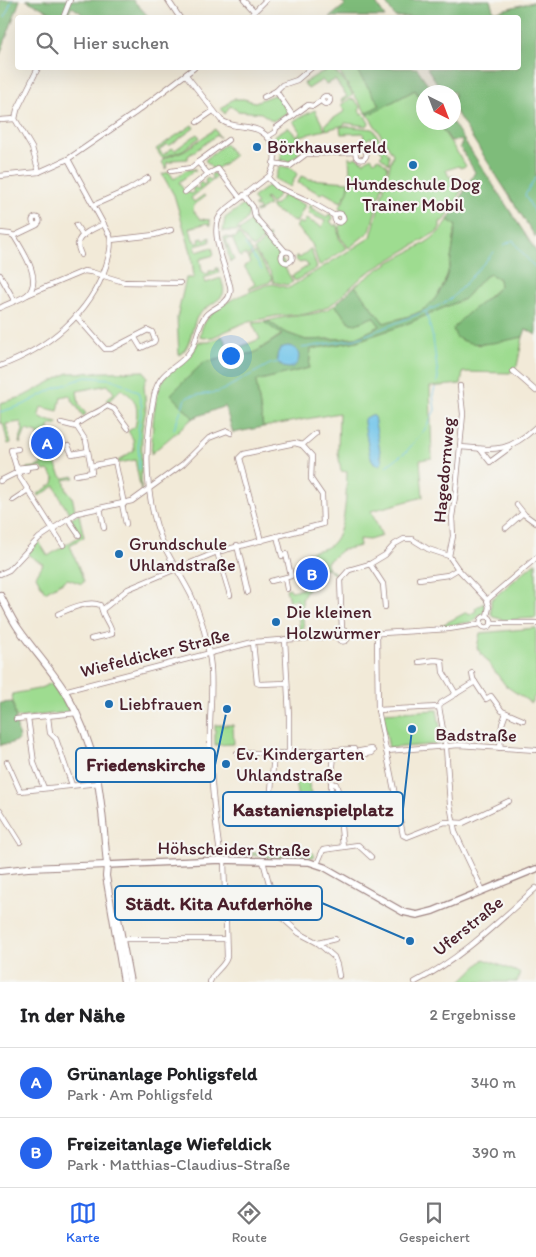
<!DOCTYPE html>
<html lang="de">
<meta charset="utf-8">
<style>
:root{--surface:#fff;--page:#f2f2f2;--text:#202124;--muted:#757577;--line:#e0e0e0;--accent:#2563eb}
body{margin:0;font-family:Itim,sans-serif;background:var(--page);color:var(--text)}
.compass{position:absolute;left:416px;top:85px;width:45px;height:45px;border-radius:50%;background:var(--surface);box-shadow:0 5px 20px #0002;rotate:138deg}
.you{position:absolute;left:230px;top:355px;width:18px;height:18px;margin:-12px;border:4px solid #fff;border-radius:50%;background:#1a73e8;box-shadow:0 0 0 8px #1a73e833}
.badge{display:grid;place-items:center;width:32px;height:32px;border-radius:50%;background:var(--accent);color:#fff;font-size:16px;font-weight:700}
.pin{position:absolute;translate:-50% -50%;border:2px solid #fff;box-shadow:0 1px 5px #0006}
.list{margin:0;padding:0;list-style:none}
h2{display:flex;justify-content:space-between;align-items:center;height:65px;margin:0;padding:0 20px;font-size:21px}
h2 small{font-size:16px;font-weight:400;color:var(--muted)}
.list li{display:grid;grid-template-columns:32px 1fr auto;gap:15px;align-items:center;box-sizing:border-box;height:70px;padding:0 20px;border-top:1px solid var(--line)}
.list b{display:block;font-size:19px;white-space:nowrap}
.list p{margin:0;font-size:16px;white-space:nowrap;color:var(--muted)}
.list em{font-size:16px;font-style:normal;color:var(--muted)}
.icon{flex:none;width:28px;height:28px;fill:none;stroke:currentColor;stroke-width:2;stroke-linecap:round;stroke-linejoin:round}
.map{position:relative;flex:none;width:536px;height:982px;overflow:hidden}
.search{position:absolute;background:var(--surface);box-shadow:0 5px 20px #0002;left:15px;right:15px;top:15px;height:55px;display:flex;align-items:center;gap:12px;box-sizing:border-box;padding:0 18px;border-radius:5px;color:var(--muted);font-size:19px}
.sheet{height:205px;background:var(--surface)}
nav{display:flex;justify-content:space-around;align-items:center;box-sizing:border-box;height:70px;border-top:1px solid var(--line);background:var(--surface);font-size:14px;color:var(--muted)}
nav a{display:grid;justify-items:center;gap:2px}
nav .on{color:var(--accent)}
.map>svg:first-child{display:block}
</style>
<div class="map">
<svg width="536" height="982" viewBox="0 0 536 982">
<rect width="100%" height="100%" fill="#f6f6f2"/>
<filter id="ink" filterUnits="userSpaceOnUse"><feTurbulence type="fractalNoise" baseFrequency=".02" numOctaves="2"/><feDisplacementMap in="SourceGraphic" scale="10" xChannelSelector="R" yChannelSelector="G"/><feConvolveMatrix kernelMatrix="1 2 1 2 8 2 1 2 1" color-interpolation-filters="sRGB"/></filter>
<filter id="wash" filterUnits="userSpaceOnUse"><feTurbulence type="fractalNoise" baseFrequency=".0096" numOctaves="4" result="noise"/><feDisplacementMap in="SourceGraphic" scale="20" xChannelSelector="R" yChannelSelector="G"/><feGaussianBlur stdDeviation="1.12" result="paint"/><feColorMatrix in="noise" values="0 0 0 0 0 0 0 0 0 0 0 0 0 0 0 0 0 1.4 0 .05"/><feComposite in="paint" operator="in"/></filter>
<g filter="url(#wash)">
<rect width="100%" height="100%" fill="#f2ead8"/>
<g fill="#9edc90" stroke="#747e5e">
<polygon points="334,68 355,68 380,105 366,113 340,73"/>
<path d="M329,70c12,2 18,16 24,25l-11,7 -1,-2 6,-4 -12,-16 -9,4 -4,-4 -14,9 -4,-6 16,-10z"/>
<path d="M415,90l8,12 1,20 14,1 28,43 -6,2 -1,-2 -13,4 3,7 6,-1 2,8 10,-4 -22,40 -5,2v5l-2,4 -74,44 -29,27 -12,7 -17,5 -30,2 -32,7 -31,14 -10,1 -3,-1c2,-30 44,-43 67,-52l6,-1 16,4 82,-51 22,-83 -25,-39z"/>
<polygon points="276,94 288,112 273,121 261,113 238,111 230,106 225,114 221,109 233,99 244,99 255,102"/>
<polygon points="350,99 355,100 361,108 359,110 361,114 363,113 369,123 367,126 345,123 344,125 326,130 325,124 345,111 341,105"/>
<polygon points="315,110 325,130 296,137 300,132 293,121"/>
<polygon points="192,125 194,128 169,146 167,144 159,150 163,155 172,148 175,150 197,134 200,137 183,150 162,158 156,149"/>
<polygon points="346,126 373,129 389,155 389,164 380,156 383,153 371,137 366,140 364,139 363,133 341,134 340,127"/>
<polygon points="288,127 298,138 299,154 290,161 291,163 288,164 288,161 283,160 282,163 280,162 282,150 274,136"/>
<polygon points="215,129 220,138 217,135 188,156 188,159 172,160 172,162 167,162 166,169 162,162 163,159 185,150"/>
<polygon points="225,144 234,156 214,171 205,160"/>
<path d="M349,156l4,3 2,-2 9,5 7,-5 3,4 4,-3 10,8 -18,65 -21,17 -9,-11 -1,-11 9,-7 -9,-11c14,-22 11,-27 10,-52z"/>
<polygon points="280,166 291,168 297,174 290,187 275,179"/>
<path d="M195,169l1,2h-2l-15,11 7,12 3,-2 2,2 3,-2 -2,-3 3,-2 2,2 3,-2 -2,-2 3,-3 2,3 3,-2 -1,-3 3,-2 2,2 2,-2 -1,-3 2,-2 4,4 -26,21 3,4 10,-7 1,2 -11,8 -1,5 7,9 10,1v6l-3,-3 -17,5 3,12h2l1,3 4,-1 -1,-3 4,-1 1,3 6,-4v5l-15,4 2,6 15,-5 2,8 -14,4 2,12 4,3 3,-1v-2h7v-3h2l1,5 -15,5 2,5 15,-5c1,5 4,11 2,16 -2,6 -20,14 -26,23 -6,11 -6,32 -18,38l-2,-37 9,-40h8l-3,-26 -17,-57 -12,-21 7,-2 5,7 12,-9z"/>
<polygon points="301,176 309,179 349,182 348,191 341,202 323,192 321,194 298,183"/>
<polygon points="271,184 274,187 273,190 279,193 282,191 271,204 266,198 265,199 269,205 256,213 256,211 259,210 258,207 255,207 254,205 257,204 252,198"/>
<path d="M284,195l21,10 -9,18c-8,-7 -19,-9 -26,-17l2,-1 2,1z"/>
<path d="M245,204c8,11 1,16 -7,24v3h-15l2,-13z"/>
<polygon points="310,204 312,205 311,208 327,217 329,214 332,216 333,219 330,221 334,226 337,224 339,238 347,248 319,266 312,244 296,227 299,222 303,224 306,219 322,227 325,221 308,213 310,210 308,209"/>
<polygon points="253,218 255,220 253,223 266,236 253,248 239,232 240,229 241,230"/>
<path d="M448,220l8,5c-5,31 -5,67 -35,86 -10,6 -25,8 -37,12l-29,-37c11,-8 22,-16 33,-23 22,-13 47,-20 60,-43z"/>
<polygon points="238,233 253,252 247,257 246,254 240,257 232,238 226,240 234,260 230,262 224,237 236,238"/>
<polygon points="269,235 270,238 268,240 278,251 279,257 287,266 285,268 293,282 287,285 273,282 273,279 271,273 254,250"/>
<polygon points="310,249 311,249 317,268 295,281 291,275 292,276 308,266 305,261 300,263 295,259 297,256 300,258"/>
<polygon points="255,253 272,278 270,282 250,289 249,288 255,284 244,266 250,263 248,258"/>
<path d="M490,274l9,5 1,7 -23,21v38l46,-8 -6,29 -7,7 -47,-1 -2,12 -31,3 2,71 -12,2 3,37 -52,14 11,25 -13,4 -10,-1 1,7 -18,4 -15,12v5l12,9 -1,1 -12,-9 -9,1 -15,31 1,11h4v2l-4,1 1,20h-4l-3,-35 -8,2 -3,-12 4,-1 1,3 11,-2 9,-19 -4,-18c5,-1 13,-2 19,-4 21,-10 20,-55 21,-76l-6,-1 -3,-19 1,-39 -76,14 -7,-46 53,-13 2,-19 46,-8 47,-16 60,-26 19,-21z"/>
<path d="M335,305l15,18 23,-6 7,9 -24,12 -50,2 -22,-8 -16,-11c24,-8 46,-2 67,-16z"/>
<path d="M264,322l18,12 -28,19 -50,9 -32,32 21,24 -42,36c2,-22 1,-62 16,-79 14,-15 22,-11 31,-33h11l13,-6 8,15 30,-12 -8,-16z"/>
<path d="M144,371l3,6 -3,8 2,24 -4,20 -1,62 -6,-31 -16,3 -1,-2 16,-11 -1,-11 -5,-8 7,-4c4,-20 2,-28 -14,-38l-13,13 -2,-2 8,-7 -6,-8 -31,6 2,13 7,10 -3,2 -14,-21 -8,2 -3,14 -17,-4 -2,8 3,4 16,4 -1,2h-7l-3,11 4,3 16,4 -3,2 -9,-2 -7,5 13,28 3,2 10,-2 1,2 -11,2 3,11 5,5 3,14 -5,4 -8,-12 -7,-16 -16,10 -1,-2 16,-11 1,-4 -7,-9 -4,1 -2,-4 -15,4v-3l9,-1 6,-3 -4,-31 -12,-3 -6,14 -1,-2 4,-12 -2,-8 -15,2 5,19 -3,1 -5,-21h-3v-20l22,-6 46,-24z"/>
<polygon points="79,514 84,537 70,545 84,581 82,584 68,579 45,592 36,576 43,564 27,554 39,542 48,556 80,536 71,518"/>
<polygon points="536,562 536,618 505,620 493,617 491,613 491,600"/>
<polygon points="484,603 485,611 472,622 440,626 467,612 469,615 476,611 475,608"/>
<polygon points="536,628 536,694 531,703 506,686 477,648 480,633"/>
<polygon points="52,683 70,712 15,718 12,694 38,689"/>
<polygon points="437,710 443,744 389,748 382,713"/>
<polygon points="215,725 233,725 234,744 215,745"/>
<polygon points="307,774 311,795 298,798 294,777"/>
<polygon points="309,851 313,853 314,857 278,858 251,855 251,853"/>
<polygon points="484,959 520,973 517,982 460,982"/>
</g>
<g fill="#7ebc7a" stroke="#646e52">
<polygon points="0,0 20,0 0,55"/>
<polygon points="26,0 133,0 149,17 84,17 80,12 72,7 66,17 60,17"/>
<polygon points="340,0 374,0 385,17 330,17 345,5"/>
<polygon points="384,0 490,0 494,12 536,1 536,238 454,109 454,92 443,92 427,68 518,68 518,18 395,17"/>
<polygon points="355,68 417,68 433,92 424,92 423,102 415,90 368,115 366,113 380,105"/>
<path d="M438,123h15l83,128v84l-10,-6 -3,8c-22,4 -47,13 -67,0l-3,-8c13,-18 33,-27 47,-43l-1,-7 -9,-5 -7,4 -19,21 -60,26 -47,16 -46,8 -2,19 -53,13 7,46 -30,6 -8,-27 -32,12 -22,-24 33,-32 50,-9 28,-18 -18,-13 4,-1 16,11 22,8 50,-2 24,-12 -7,-9 -17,7 -6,-1 -15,-18 20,-19 29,37c12,-4 27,-6 37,-12 30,-19 30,-55 35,-86l-8,-5 27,-48 -15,-25 2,-4 -1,-3 -10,1z"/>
<polygon points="13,702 19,740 9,744 3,744 0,746 0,703"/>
</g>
<g fill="#6cc2e9" stroke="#5b708a">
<circle cx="288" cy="357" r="11"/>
<polygon points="371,415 374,416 382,463 379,465 374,464 370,456 364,423 364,419"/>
</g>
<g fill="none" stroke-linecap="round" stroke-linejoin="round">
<g stroke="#6cc2e9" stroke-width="1">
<polyline points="5,17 12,0"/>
<polyline points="536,177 525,195 536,215"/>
<polyline points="245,244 262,270"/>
<polyline points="504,245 513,240 521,252 535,267"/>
<polyline points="426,312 433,338 438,376 437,383"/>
<polyline points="302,348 356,339 436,307 451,299 494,252"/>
<polyline points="127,386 138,392 142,407 138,432 139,470"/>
<polyline points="0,412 23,405 53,389 86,377 111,379 124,384"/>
<polyline points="174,429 185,399 190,396 219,392 270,364 279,362"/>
<polyline points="386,466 406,452 425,429 435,410 433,394 435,388"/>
</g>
</g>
</g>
<g filter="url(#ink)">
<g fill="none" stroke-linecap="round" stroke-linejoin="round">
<defs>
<g id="minor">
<polyline points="168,0 180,18"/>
<polyline points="244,0 254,11"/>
<polyline points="63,18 70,0"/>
<polyline points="248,18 266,0"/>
<polyline points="38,68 17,110 15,119 32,148 39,172"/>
<path d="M186,75l35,45c12,9 27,4 39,11 17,9 18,31 9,45l-45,35c-17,14 -1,49 4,68 1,4 4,9 2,14 -2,12 -17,14 -24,22 -9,11 -8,24 -15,35 -12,20 -31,17 -37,46 -10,50 -10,105 11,152 8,16 18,31 26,47 10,20 16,43 19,65 4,26 -1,53 0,79 0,41 5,81 11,121"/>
<circle cx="326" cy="100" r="4"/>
<polyline points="264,97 276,91"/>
<polyline points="293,116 276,91 282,85 297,80 311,68"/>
<polyline points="0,120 15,119"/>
<polyline points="197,122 213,111"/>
<polyline points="267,137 275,132 276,128 308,105 313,106 322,100"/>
<circle cx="361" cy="154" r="5.5"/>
<polyline points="198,162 228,140"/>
<polyline points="273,163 290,166 306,154 356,152"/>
<polyline points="171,171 191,168 198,162 208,174 218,169 240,198"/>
<polyline points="0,176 39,172 68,159 135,113 194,68"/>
<polyline points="268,178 277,187 309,201 335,216"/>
<polyline points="185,192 208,174"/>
<polyline points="244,195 253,207 255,217 285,251"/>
<polyline points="94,205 128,190 148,178"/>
<circle cx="339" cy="218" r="4.5"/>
<circle cx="36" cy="221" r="3.5"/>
<polyline points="76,225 83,236"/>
<polyline points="0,233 10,234 14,236 37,225"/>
<polyline points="111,240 154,235 171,230"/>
<circle cx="287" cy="257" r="5.5"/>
<path d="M81,255c-1,-3 -4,-9 -3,-12 1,-9 19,-16 26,-19"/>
<polyline points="0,275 14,300"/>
<polyline points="27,295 84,271 91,272 124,282 180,283"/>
<path d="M0,308c8,-5 21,-8 28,-14 15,-15 -6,-44 -14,-58"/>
<polyline points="76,316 105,349 111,349 148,330 152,332 155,340 154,342 141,348 135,338"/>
<path d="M0,366c47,-17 90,-52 106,-100 3,-10 6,-19 4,-30l-42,-77"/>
<polyline points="513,371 536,391"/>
<polyline points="61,423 77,427"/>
<polyline points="302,445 316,433"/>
<polyline points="68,446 72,454 88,451"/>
<path d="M460,447c36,3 48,6 76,-20"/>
<polyline points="18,449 11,450 19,476 63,545"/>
<polyline points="480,449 490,462 509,448"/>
<polyline points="91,466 115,461 124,504"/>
<polyline points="16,468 36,466"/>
<path d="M76,475l16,-3 -6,-31 -9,-14v-3c10,-8 20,-11 30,-18l7,3 14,19"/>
<polyline points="0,481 18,472 27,470"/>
<polyline points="13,500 28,490"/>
<polyline points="122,504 126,524"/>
<polyline points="517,505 525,515 536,523"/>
<polyline points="100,508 104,528"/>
<polyline points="68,519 79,535"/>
<polyline points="506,528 523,513"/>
<polyline points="237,545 248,592"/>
<polyline points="217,552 230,595"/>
<polyline points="449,556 453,536 452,517 456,490 463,414 460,386"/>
<polyline points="370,564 383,584 385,607"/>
<polyline points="0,574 9,570 39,538 77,513 132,501 183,464 209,438 227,431 231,433"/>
<polyline points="285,578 287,589"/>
<polyline points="419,579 448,575 458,569"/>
<polyline points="271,581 291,576 286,554 282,556 277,536"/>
<polyline points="487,600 536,558"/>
<path d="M58,614c11,-5 30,-14 42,-9l2,5 26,-21 89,-37 106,-28 -1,-29 -11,-16 1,-23 -10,-11 -7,-2 -52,11 -4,4 22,83"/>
<circle cx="486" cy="622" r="5.5"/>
<polyline points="491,623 536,623"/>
<polyline points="342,630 340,580 349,570 370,564 385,555 395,544 404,539 412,539 428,549 449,556 458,569 487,600 489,607 487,616"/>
<circle cx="343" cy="636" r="5.5"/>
<polyline points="377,634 378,710 403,835 407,837 445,822 463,823 509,801"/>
<polyline points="349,635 449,629 480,624"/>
<path d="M91,639l21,-5c-1,-9 -8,-15 -10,-24"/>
<polyline points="285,639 289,716 289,753"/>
<polyline points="253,642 257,683 260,684 287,683"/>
<polyline points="419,662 435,660 442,661 443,672 456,694"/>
<polyline points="472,673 473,679 486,699 491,696 502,711 523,720"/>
<polyline points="64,691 253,642 338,636"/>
<polyline points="439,707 446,747 450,804 455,832 483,891"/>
<polyline points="439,707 441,703 475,682"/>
<polyline points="378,710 439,707"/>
<polyline points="48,717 50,733 56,739 72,785"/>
<polyline points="28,718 34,763 44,788"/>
<polyline points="16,719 77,713"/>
<polyline points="500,748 502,724 506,713"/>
<path d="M334,750c1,17 -11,55 6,66"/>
<polyline points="386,751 459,745 536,750"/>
<polyline points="237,753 289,753 354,749 355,752 371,749 373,751 371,753 365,754 363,752"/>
<polyline points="274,753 271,791 274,802"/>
<polyline points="7,762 20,791 99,783"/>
<polyline points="331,784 336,784 343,808 340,816 343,847"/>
<polyline points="0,810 20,842"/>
<polyline points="263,861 277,913 299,933 318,943 334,957 337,965 339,976"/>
<polyline points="317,864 323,850 358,845 371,857"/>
<polyline points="121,939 226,939"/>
<polyline points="318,943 335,939"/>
<path d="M210,982c3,-11 14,-14 17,-25l-3,-97"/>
<path d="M415,982c46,-23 84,-61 121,-94"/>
</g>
<polyline id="tertiary" points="107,865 221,860 309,862 324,867 403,912 417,915 433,911 536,869"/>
<g id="secondary">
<path d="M0,595c6,11 11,23 18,33 15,22 34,42 48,65 34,59 35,106 41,172l-1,11 18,106"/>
<polyline points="0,871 28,868 107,865"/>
<polyline points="117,913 130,982"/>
</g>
</defs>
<use href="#minor" stroke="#9e8482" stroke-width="6"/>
<use href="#tertiary" stroke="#9e8482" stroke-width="8"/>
<use href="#secondary" stroke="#9e8482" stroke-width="8"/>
<use href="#minor" stroke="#fff" stroke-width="4.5"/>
<use href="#tertiary" stroke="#fff" stroke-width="5.5"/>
<use href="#secondary" stroke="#fff" stroke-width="6"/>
</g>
</g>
<g fill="#1f6fb2" stroke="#f6f6f2" stroke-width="2">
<circle cx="257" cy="147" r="5"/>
<circle cx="413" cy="165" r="5"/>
<circle cx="119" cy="554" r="5"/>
<circle cx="276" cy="622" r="5"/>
<circle cx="109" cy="704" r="5"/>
<circle cx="226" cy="764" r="5"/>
</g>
<g text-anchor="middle" stroke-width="4.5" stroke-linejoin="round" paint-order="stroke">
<g font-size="18" fill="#4a1f2b" stroke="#f6f6f2" text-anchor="start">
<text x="267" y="153">Börkhauserfeld</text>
<text x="413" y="190" text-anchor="middle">Hundeschule Dog<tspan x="413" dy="21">Trainer Mobil</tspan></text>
<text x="129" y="550">Grundschule<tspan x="129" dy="21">Uhlandstraße</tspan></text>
<text x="286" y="618">Die kleinen<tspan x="286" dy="21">Holzwürmer</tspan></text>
<text x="119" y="710">Liebfrauen</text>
<text x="236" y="760">Ev. Kindergarten<tspan x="236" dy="21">Uhlandstraße</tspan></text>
</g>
<g font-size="18" fill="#4a1f2b" stroke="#f6f6f2">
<text transform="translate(444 470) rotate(-85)" y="6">Hagedornweg</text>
<text transform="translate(155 653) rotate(-14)" y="6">Wiefeldicker Straße</text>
<text transform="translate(476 735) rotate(1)" y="6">Badstraße</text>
<text transform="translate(234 849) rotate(1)" y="6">Höhscheider Straße</text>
<text transform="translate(468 926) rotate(-39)" y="6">Uferstraße</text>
</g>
</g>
<path fill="none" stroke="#1f6fb2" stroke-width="2" d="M227 709L215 765M412 729L403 809M410 941L322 903"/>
<g fill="#1f6fb2" stroke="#f6f6f2" stroke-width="2">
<circle cx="227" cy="709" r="5"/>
<circle cx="412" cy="729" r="5"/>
<circle cx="410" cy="941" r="5"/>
</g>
<g fill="#f6f6f2" stroke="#1f6fb2" stroke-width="2">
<rect x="76" y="748" width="139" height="34" rx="5"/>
<rect x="223" y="792" width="180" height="34" rx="5"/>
<rect x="115" y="886" width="207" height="34" rx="5"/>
</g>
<g font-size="19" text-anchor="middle" font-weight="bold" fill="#4a1f2b">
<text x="146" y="771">Friedenskirche</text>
<text x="313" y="816">Kastanienspielplatz</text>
<text x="219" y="910">Städt. Kita Aufderhöhe</text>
</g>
</svg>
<svg class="compass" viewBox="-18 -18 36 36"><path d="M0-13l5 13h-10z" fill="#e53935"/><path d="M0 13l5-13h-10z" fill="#757577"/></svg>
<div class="you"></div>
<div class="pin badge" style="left:47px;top:443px">A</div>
<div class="pin badge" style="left:312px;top:574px">B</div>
<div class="search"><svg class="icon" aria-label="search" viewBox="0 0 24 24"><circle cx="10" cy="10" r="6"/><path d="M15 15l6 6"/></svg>Hier suchen</div>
</div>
<section class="sheet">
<h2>In der Nähe<small>2 Ergebnisse</small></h2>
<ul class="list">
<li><span class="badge">A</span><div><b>Grünanlage Pohligsfeld</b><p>Park · Am Pohligsfeld</p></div><em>340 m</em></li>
<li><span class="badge">B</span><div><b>Freizeitanlage Wiefeldick</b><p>Park · Matthias-Claudius-Straße</p></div><em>390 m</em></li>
</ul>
</section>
<nav>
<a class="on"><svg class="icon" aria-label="map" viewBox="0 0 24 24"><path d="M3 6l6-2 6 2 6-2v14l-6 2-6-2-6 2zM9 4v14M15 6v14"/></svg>Karte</a>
<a><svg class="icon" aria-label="directions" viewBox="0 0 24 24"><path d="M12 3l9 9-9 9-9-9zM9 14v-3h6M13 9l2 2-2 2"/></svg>Route</a>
<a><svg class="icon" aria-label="saved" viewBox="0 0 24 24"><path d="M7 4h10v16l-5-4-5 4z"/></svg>Gespeichert</a>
</nav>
